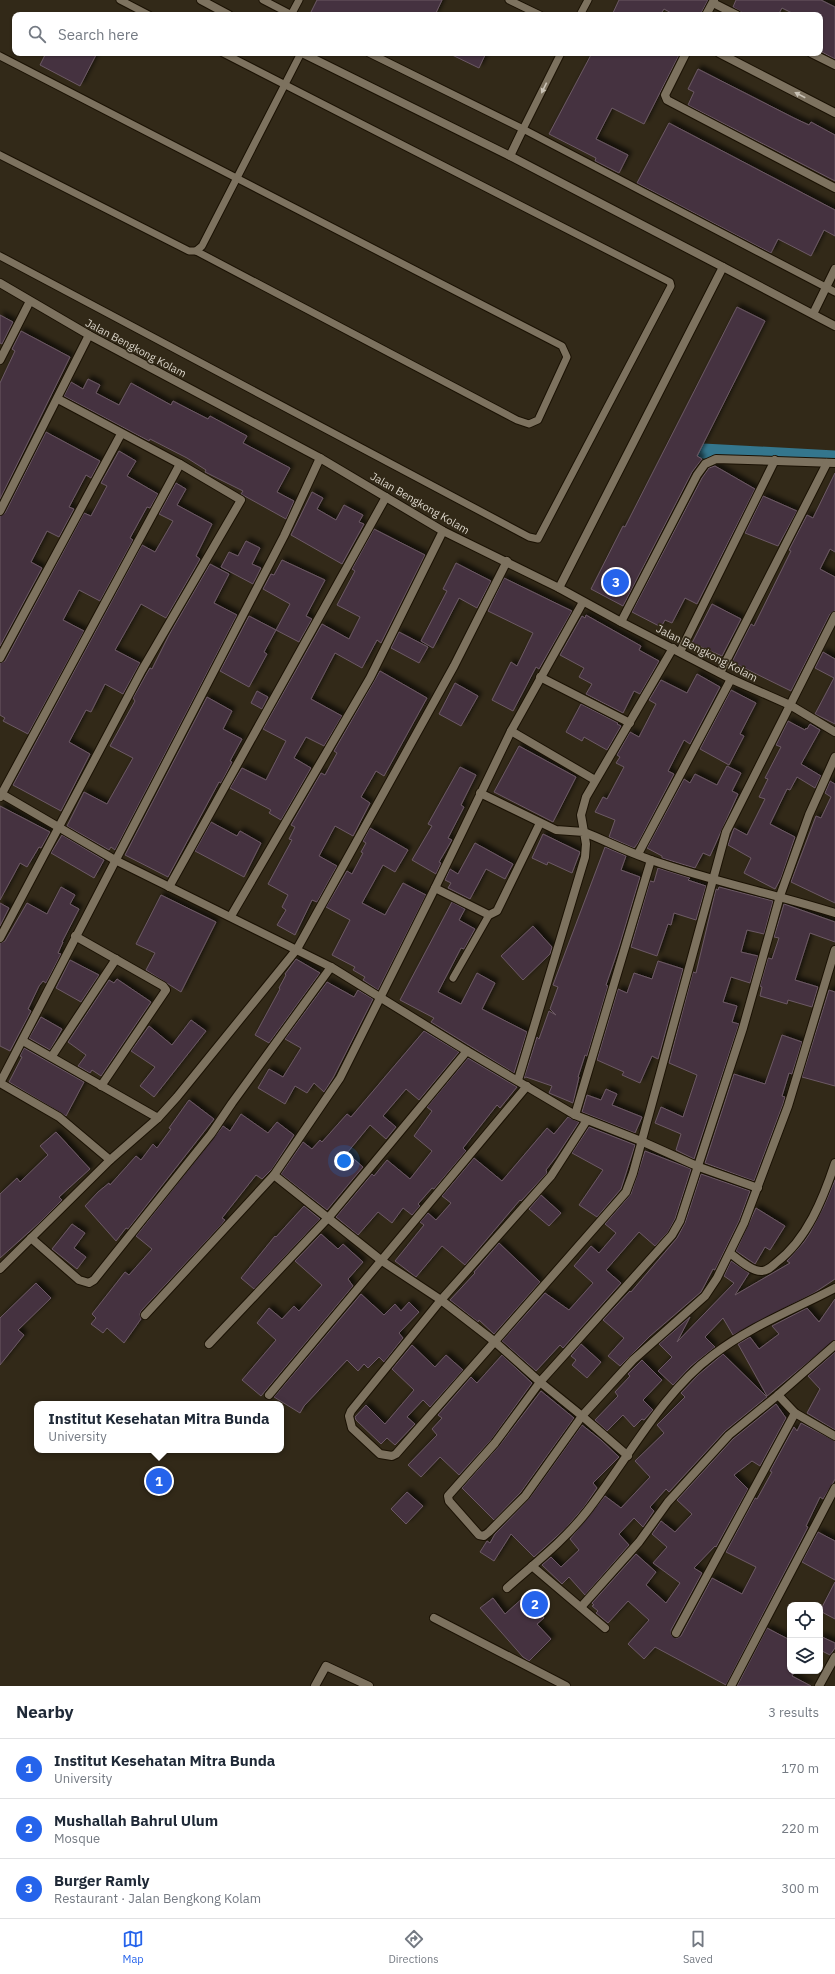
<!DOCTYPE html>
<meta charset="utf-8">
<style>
:root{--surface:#fff;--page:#f2f2f3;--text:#1f2937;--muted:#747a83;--line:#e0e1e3;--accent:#2563eb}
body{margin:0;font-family:"IBM Plex Sans",sans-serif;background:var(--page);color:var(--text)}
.controls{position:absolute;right:12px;bottom:12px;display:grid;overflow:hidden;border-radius:8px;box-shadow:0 1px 3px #0004}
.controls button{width:36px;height:36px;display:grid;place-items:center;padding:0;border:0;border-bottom:1px solid var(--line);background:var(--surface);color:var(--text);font:20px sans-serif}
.you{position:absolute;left:344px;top:1161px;width:14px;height:14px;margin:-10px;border:3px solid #fff;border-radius:50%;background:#1a73e8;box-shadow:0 0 0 6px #1a73e833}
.badge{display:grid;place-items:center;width:26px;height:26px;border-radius:50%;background:var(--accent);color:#fff;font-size:13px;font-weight:700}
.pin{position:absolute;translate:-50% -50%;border:2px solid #fff;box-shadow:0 1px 4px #0006}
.popup{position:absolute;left:34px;top:1401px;width:250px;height:52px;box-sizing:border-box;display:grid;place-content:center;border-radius:8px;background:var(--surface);filter:drop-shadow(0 1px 3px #0005);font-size:13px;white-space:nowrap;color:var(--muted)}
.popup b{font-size:15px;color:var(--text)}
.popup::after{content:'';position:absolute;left:50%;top:100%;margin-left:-8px;border:8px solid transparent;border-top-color:var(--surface)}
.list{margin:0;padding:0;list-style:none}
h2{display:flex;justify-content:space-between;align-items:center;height:52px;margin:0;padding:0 16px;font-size:17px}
h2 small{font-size:13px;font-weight:400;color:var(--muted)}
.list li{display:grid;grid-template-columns:26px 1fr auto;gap:12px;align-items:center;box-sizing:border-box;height:60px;padding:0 16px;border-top:1px solid var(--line)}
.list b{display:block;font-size:15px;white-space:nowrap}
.list p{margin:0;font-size:13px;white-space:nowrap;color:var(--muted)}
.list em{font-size:13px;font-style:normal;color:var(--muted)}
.icon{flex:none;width:22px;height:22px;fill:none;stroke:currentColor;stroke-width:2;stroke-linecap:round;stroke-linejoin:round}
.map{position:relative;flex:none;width:835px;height:1686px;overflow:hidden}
.search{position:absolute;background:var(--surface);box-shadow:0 1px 3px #0004;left:12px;right:12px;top:12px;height:44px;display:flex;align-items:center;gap:10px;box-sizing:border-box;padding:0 14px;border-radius:8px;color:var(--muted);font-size:15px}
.sheet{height:232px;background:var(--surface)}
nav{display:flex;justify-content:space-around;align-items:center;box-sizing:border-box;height:56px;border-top:1px solid var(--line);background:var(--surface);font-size:11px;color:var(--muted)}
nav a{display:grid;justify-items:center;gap:2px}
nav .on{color:var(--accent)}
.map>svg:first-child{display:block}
</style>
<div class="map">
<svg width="835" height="1686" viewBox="0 0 835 1686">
<defs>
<filter id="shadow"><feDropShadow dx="3.5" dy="-3.5" stdDeviation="2" flood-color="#0009"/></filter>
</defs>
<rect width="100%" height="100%" fill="#322918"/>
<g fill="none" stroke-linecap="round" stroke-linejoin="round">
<polyline stroke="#34768d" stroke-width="15" points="703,451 835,458"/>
</g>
<g fill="#45333f" stroke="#6c5965" filter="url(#shadow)">
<polygon points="317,0 442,0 435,15 317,15 311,12"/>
<polygon points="619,0 708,0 700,15 675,15 664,9 660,15 612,15"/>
<polygon points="736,0 821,0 835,7 835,59 820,51 820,15 796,15 782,8 778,15 746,15 733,7"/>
<polygon points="46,53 97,53 80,86 40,65"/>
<polygon points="448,53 486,53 479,68"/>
<polygon points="592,53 680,53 644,124 612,108 596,139 628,155 619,173 595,161 596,158 549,134"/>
<polygon points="698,69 794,118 809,125 811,122 835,135 835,181 688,105 694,92 688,89"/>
<polygon points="669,123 835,210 835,236 824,230 811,256 778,239 771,253 637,183"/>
<polygon points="737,307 765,321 697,456 702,459 692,472 623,606 591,589 623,526 625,527"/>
<polygon points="0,315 13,322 2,344 0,343"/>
<polygon points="21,331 70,357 0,499 0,383 15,351 12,349"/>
<polygon points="88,379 100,385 96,393 119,405 131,383 171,405 173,401 208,419 210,416 247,436 243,443 290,468 277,492 294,501 286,519 241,494 243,491 205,472 206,470 187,458 150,439 149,441 64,396 71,382 83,389"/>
<polygon points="46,432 100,461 91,478 86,475 69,507 74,509 59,537 47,531 31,562 42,568 0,646 0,516 5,513"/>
<polygon points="119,451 136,461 127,476 158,494 150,508 147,507 130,538 133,540 100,601 79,590 63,620 84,631 28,734 3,721 5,718 0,715 0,663 5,661 84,513 91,516 107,486 101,483"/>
<polygon points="715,466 755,489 697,604 685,598 672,623 665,620 661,627 632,612 702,478 709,468"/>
<polygon points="835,473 835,552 830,549 820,569 835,577 835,611 830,614 791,691 732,662 751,624 754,626 791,551 789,550 807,515 813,518"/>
<polygon points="176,483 186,489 177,505 212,524 196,556 200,559 166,618 141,604 115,650 140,663 123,694 105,684 91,712 86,710 69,742 90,754 61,811 13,785 142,545 155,552 173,521 159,514"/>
<polygon points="312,492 323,498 317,509 336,520 344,505 363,515 359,522 364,524 342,564 291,535"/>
<polygon points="763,496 797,511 778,546 745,533"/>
<polygon points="374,529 425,555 381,643 377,640 362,668 335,653 311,699 342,716 324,746 306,737 294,758 311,768 281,820 269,813 271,810 230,788 242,768 266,780 286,741 263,729 322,624 349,639 360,617 337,605 355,571 352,569"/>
<polygon points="246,541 260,548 252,564 261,568 253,584 221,567 229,552 238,556"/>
<polygon points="282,560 325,580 306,616 312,619 299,642 276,630 290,604 263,589 271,574 274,575"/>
<polygon points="456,563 491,581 477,608 459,598 433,648 421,641 447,591 443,589"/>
<polygon points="210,564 229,574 214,603 237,615 115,850 111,847 109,850 67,826 84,792 107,804 133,758 110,746 135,701 133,698 147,673 150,668 152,669 169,635"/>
<polygon points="504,578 572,611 539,669 536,667 513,711 492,700 511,662 517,666 533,633 488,611"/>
<polygon points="712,604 741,619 722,656 692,643"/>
<polygon points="586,615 641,646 639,650 659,661 640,694 634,691 623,713 586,694 592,684 579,677 584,668 560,655 582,616 585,618"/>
<polygon points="249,616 276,630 264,652 267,654 249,687 220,671"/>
<polygon points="399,632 428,647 419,663 391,648"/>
<polygon points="823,652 835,659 835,724 815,714 834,678 815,668"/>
<polygon points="380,671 427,698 384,776 376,771 361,797 370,803 353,836 335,826 319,856 337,866 317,902 312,900 295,935 277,925 286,910 282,907 288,895 268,884 292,840 289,839 295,827 291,825 321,773 325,775 337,753 334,751"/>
<polygon points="697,674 720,687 690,744 684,740 668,771 674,774 638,843 634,848 609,837 615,820 595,812 603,797 607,799 624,767 616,763 620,757 617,755 630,732 639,737 656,704 649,700 661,680 687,693"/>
<polygon points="455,683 478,696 461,726 439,714"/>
<polygon points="731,690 756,703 740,734 744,736 729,765 700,749"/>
<polygon points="257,691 268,697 262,709 251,703"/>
<polygon points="207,697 232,711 223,729 242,739 230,761 232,762 221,783 219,782 168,877 125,855"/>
<polygon points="581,704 618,723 617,724 621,726 607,750 584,737 582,741 566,732"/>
<polygon points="788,721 805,730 806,728 807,729 810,724 820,730 801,764 821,776 815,788 797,777 790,790 787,789 770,824 795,837 781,878 775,889 744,873 751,858 728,845 734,828 747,835 765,799 759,797 768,779 765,778 781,747 776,745"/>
<polygon points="519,746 576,777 553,822 494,792"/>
<polygon points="727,766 741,773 732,791 738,794 710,856 703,853 695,868 662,858 662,856 647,848 684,779 690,783 695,774 717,785"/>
<polygon points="460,767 476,775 461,805 464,807 448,838 452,840 439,862 441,863 436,874 412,860 432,826 428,824"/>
<polygon points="830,781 835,784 835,903 791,882 816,816 821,818 831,797 825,793"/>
<polygon points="0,806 50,832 41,848 39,847 27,867 20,863 0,900"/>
<polygon points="211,822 237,836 240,831 261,843 244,877 195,851"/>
<polygon points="370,828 408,850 395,872 383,865 362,903 385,915 403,883 426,895 378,990 363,980 365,977 353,970 355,967 332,955 350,920 326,907 347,871 352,874 363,853 361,852 366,843 363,841"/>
<polygon points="543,834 580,852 572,873 548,862 547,865 532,858"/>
<polygon points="62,835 104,860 94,878 51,853"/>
<polygon points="475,843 513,864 505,879 486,869 470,899 448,888 451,883 445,880 450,869 458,874"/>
<polygon points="605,847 626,856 621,870 640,877 619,947 606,985 608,986 587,1056 585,1055 578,1077 579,1077 573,1103 549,1093 552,1086 526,1077 524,1078 537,1037 539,1039 549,1011 556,1015 550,1009 558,987 553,985"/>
<polygon points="658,868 690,878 688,880 706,886 696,920 674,913 671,925 668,924 657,956 631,947 650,881 654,882"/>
<polygon points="61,887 75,895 70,904 79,909 62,942 63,942 58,953 61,954 46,983 43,981 39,986 28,1009 31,1011 10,1051 0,1046 0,943 5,941 27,903 47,914"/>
<polygon points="719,887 773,901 764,934 747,930 741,952 758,956 750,983 731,977 723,1002 737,1006 732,1022 739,1024 694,1159 676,1150 681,1134 655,1123 661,1107 683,1117 697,1075 669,1063 693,972 696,973 716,889 718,890"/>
<polygon points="161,895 216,922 181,992 146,970 155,953 136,944"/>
<polygon points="452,902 465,909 459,920 475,929 464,949 461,948 438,992 461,1004 477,973 495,983 482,1009 527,1032 514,1073 431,1022 434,1018 400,1000"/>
<polygon points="0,903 9,908 0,926"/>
<polygon points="784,904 835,922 835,942 810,933 795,980 818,987 812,1007 788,1000 787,1004 760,996 762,987 760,986 768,958 772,959 779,938 774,937"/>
<polygon points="533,926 552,947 550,954 523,980 501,956"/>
<polygon points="296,959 320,973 269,1043 255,1035 280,989 279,988 286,975 285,974"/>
<polygon points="70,960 99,975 81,1002 56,988"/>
<polygon points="658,961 683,969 658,1059 652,1056 640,1083 622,1075 624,1072 597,1060 618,989 627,993 634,973 652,979"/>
<polygon points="117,979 151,1002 101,1076 92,1070 90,1073 78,1066 86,1055 68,1042 109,980 114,983"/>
<polygon points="327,982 354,997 358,990 373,999 333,1078 324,1092 314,1083 307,1093 295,1086 285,1104 258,1088 269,1069 283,1077 301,1048 285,1039"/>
<polygon points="829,990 835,992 835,1086 802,1077"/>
<polygon points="41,1017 62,1029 50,1050 29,1038"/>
<polygon points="191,1020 206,1031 154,1097 140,1086 155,1067 131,1051 149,1026 172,1045"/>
<polygon points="424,1031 459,1052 419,1100 406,1089 383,1116 396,1127 386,1139 370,1125 347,1153 363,1167 327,1210 281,1174 303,1142 312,1149 320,1140 322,1142 347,1114 351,1117"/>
<polygon points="782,1035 802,1042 792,1074 789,1073 782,1096 785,1097 783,1104 754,1181 705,1163 734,1074 765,1084"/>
<polygon points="24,1048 84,1082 66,1116 9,1082 22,1057 20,1056"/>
<polygon points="468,1058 517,1087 500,1108 497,1105 463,1148 466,1151 434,1189 432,1188 418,1204 420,1206 412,1215 403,1208 392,1223 378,1212 358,1235 336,1217 372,1174 374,1176 387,1160 410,1179 432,1151 414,1136 432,1111 427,1107"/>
<polygon points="606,1089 617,1094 612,1105 642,1117 635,1133 582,1112 587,1095 601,1100"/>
<polygon points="189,1100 214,1119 128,1229 126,1228 116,1241 85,1206 98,1192 109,1183 110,1185 136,1156 141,1160 153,1144 157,1148 171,1129 169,1128"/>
<polygon points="241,1114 268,1133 277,1122 294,1135 272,1169 262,1179 256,1175 222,1218 225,1220 222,1224 141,1311 140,1314 141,1319 124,1343 107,1328 103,1333 91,1324 96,1318 92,1314 125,1272 129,1275 152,1249 136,1236 223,1126 230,1131"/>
<polygon points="568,1117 579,1122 556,1157 546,1170 547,1173 521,1201 520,1200 465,1265 442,1246 416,1277 395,1261 424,1225 420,1222 428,1213 436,1220 451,1203 442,1196 474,1158 502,1181 547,1128 554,1134"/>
<polygon points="589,1127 635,1145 621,1189 597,1217 579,1205 603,1170 572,1153"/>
<polygon points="56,1132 90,1169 59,1197 62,1200 38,1224 0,1258 0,1194 17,1178 20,1182 48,1155 40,1146"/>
<polygon points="645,1151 691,1169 675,1219 668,1232 655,1246 639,1232 606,1270 621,1283 563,1348 560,1345 536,1371 502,1341 545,1293 569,1310 593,1283 574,1266 591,1246 599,1253 616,1233 605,1224 631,1194"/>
<polygon points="701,1174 750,1191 739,1221 715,1270 713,1269 701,1292 650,1336 620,1366 608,1356 624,1338 603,1320 630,1291 631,1292 677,1238 685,1223"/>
<polygon points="835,1180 835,1279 814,1293 733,1335 723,1318 705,1337 715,1347 691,1366 673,1385 658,1371 672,1357 659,1344 690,1317 677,1342 734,1283 724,1276 731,1261 749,1273 735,1295 790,1263 787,1261 804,1242 810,1233 824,1206"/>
<polygon points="541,1195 561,1213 549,1226 529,1209"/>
<polygon points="304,1206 320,1219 254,1289 241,1278 275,1236 276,1237"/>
<polygon points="756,1208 785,1226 770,1250 765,1247 755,1264 736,1251"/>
<polygon points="72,1224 85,1233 74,1248 86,1257 77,1269 52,1249"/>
<polygon points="321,1234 338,1249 343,1244 363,1262 348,1279 353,1286 261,1396 242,1380 276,1340 257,1323 269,1308 282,1319 294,1306 299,1311 322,1285 295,1261"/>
<polygon points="499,1243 540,1282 494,1334 479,1320 478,1322 450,1300 475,1273 474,1272"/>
<polygon points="36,1283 51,1298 18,1330 24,1335 0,1365 0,1318"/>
<polygon points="361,1294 384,1315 395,1304 401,1311 409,1302 419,1312 399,1333 403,1338 384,1362 379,1357 368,1368 364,1364 358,1371 347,1360 304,1406 300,1413 274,1397"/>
<polygon points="835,1299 835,1340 767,1396 738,1344 750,1337 759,1349 779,1334 772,1326 807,1308 819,1322"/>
<polygon points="581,1344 601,1362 587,1378 572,1365 576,1360 571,1356"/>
<polygon points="412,1345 435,1367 446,1355 463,1370 430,1407 423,1400 407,1417 415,1424 395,1445 387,1438 381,1444 356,1420 355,1417 366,1405 385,1424 414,1390 392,1369"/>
<polygon points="835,1352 835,1430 807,1413 820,1389 808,1376"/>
<polygon points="723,1354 767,1397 725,1431 669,1492 666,1489 650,1507 654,1511 643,1527 634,1518 619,1534 629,1545 585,1595 569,1577 562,1584 542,1565 551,1557 561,1567 579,1550 570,1539 605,1496 621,1508 650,1477 635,1461 664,1433 657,1425 685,1397 681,1393 698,1375"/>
<polygon points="502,1355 532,1383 491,1440 459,1475 440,1457 421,1477 408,1465 437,1435 432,1429 442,1418 438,1415 471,1377 477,1383"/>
<polygon points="642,1360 662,1380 643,1400 653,1410 644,1420 642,1419 634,1427 623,1415 607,1431 595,1420 618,1396 615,1392 630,1376 628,1374"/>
<polygon points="541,1391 574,1418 521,1492 494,1520 462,1488 499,1446"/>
<polygon points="776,1404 786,1418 760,1466 752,1461 734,1475 748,1489 716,1547 715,1546 694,1568 702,1573 671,1630 672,1636 677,1638 681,1636 712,1578 742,1594 756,1567 726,1552 755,1498 757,1499 772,1472 770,1471 794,1427 797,1431 801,1423 835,1441 835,1479 833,1483 823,1499 820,1497 806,1526 808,1527 726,1685 655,1647 644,1659 628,1644 649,1620 628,1601 608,1623 596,1613 598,1611 592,1606 594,1605 592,1603 636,1554 656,1572 646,1585 666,1603 680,1583 653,1563 667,1547 652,1534 661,1521 675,1532 692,1514 677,1500 733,1439"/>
<polygon points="582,1425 601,1440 619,1457 593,1483 597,1488 584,1507 566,1528 534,1557 511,1534 494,1561 480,1552 487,1541 490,1543 495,1534 529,1499"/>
<polygon points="407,1492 423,1506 406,1524 391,1509"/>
<polygon points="818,1532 835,1541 835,1580 802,1562"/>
<polygon points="835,1582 835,1619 820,1611"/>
<polygon points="525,1596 544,1618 537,1624 551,1639 529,1661 523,1657 480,1608 493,1598 505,1614"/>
<polygon points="767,1628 790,1640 790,1671 795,1671 792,1676 811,1686 737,1686"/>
<polygon points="820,1636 835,1643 835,1648 830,1655 820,1650"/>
</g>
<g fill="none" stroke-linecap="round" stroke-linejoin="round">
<defs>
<g id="service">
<polyline points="120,0 149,15"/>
<polyline points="263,0 292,15"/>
<polyline points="509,0 540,15"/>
<polyline points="291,15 299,0"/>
<polyline points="580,15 588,0"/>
<polyline points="369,53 523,129 835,292"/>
<polyline points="0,56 562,346 567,357 538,420 529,424 517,420 196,251"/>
<polyline points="523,129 561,53"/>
<polyline points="0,155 189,251 196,251 202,246 301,53"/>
<polyline points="0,256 529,537 538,539 671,286 670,282 223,53"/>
<polyline points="453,978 489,915"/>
</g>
<g id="minor">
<polyline points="713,3 737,15"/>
<polyline points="706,15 714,0"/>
<polyline points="686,53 665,95 667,100 835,188"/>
<polyline points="719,53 835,113"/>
<polyline points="811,53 835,65"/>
<polyline points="510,156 523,129"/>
<polyline points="723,267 835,326"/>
<polyline points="813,314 835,269"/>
<polyline points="0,360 30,301"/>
<polyline points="0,511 89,335"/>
<polyline points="621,622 697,475 705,464 716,459 835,463"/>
<path d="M673,648l-87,149 -5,18 3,17c22,9 44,20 67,28 60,21 123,34 184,53"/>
<polyline points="680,652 775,460"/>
<polyline points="0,658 121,434"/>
<polyline points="720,673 827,463"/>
<polyline points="540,677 630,723"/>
<polyline points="511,731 595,780"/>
<polyline points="835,757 809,815 780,896 743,1028 680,1221 672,1235 540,1382 495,1443 448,1496 449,1501 479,1535 484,1536 489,1532 525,1496 582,1416 633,1360 705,1296 717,1278 744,1223 788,1106 835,950"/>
<polyline points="0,793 115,860 331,967 467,1051 575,1115 641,1141 699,1167 758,1188"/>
<polyline points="480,793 556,830 584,832 586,844 585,857 518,1080"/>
<polyline points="0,797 180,464"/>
<polyline points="638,854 731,679"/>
<polyline points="169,887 386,497"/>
<polyline points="435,888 489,915 497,911 540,823"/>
<polyline points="231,916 370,678 443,531"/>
<polyline points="75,936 163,986 166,990 101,1086"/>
<polyline points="0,938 142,670 241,500 180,464 58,399"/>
<polyline points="23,1041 158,1118"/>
<polyline points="52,1056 116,959"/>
<polyline points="575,1115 651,860"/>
<polyline points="587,1120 551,1176 441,1300 351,1411 349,1416 352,1428 380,1454 392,1456 396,1454 626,1192 633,1173 726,832 835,616"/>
<polyline points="110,1160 59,1117 0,1083 284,536 320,458"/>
<polyline points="274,1175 382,1261 441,1300 494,1341 540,1382 582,1416 628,1456"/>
<polyline points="31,1238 79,1280 89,1283 94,1280 211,1134 232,1103 331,967"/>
<path d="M730,1253c8,6 21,18 31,18 7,0 11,-5 16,-9 30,-23 46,-63 58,-99"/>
<polyline points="0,1269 110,1160 158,1118 177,1097 297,949 454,666 507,561"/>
<polyline points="145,1315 274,1175 340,1078 435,888 511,731 583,602"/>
<polyline points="209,1344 329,1217 467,1051"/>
<polyline points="269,1395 527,1086"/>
<polyline points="778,1395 795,1413 835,1436"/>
<polyline points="532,1566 605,1628"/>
<path d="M507,1588c28,-25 58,-48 81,-78 39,-50 74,-117 125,-155 36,-28 82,-46 122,-67"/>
<polyline points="581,1607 639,1542 668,1502 729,1435 778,1395 835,1345"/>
<polyline points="434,1618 566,1686"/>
<polyline points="676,1633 795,1413"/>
<polyline points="315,1686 326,1666 369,1686"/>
<polyline points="731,1686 835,1488"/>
<polyline points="819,1686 835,1657"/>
</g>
<g id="tertiary">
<polyline points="201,0 229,15"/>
<polyline points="302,53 510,156 723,267 559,588"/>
<polyline points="0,283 89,335 320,458 443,531 559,588 621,622 731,679 790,705 835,732"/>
</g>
</defs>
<use href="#service" stroke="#1a1103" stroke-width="9"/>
<use href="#minor" stroke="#1a1103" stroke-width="10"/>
<use href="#tertiary" stroke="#1a1103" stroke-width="10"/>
<use href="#service" stroke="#7d725f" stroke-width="7"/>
<use href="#minor" stroke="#7d725f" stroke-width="8"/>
<use href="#tertiary" stroke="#7d725f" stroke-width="8"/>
</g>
<defs><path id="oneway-solid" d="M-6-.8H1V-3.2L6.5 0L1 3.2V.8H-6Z"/></defs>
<g fill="#c9c2b5">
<use href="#oneway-solid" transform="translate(544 88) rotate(116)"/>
<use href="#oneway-solid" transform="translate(800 95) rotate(-153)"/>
</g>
<g text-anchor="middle" stroke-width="3.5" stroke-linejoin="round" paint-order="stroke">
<g font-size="11" fill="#dcd6cb" stroke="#322918">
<text transform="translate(136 348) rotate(28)" y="4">Jalan Bengkong Kolam</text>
<text transform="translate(420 503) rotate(30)" y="4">Jalan Bengkong Kolam</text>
<text transform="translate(707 653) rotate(27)" y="4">Jalan Bengkong Kolam</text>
</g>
</g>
</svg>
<div class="controls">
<button><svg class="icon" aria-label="locate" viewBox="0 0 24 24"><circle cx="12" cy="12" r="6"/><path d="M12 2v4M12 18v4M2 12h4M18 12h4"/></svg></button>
<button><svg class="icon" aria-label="layers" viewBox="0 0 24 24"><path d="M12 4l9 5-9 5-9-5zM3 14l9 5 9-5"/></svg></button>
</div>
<div class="you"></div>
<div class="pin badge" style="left:159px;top:1481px">1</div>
<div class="popup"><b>Institut Kesehatan Mitra Bunda</b>University</div>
<div class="pin badge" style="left:535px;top:1604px">2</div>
<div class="pin badge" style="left:616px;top:582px">3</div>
<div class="search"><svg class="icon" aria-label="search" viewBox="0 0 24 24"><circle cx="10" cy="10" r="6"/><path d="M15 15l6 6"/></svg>Search here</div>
</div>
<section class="sheet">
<h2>Nearby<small>3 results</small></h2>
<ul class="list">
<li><span class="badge">1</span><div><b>Institut Kesehatan Mitra Bunda</b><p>University</p></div><em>170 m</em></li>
<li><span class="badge">2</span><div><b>Mushallah Bahrul Ulum</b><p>Mosque</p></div><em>220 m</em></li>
<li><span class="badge">3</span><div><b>Burger Ramly</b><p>Restaurant · Jalan Bengkong Kolam</p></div><em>300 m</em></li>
</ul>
</section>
<nav>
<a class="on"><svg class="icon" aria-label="map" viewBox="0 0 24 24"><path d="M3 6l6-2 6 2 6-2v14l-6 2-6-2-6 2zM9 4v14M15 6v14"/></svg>Map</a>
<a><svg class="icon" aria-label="directions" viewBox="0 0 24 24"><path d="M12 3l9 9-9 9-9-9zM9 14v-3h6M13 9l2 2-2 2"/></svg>Directions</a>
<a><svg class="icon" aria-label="saved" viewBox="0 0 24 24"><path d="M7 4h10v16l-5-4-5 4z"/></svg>Saved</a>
</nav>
